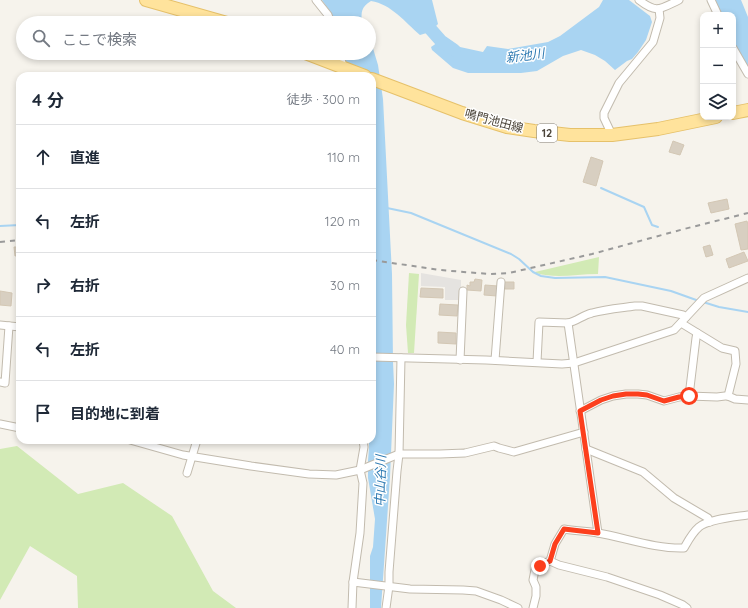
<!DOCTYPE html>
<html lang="ja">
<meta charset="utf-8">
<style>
:root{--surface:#fff;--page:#f6f6f7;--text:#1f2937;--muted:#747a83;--line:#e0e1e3}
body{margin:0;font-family:Quicksand,"Noto Sans JP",sans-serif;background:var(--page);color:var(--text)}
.controls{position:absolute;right:12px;top:12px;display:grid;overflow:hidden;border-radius:8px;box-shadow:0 2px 6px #0003}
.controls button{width:36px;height:36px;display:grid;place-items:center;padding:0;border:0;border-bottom:1px solid var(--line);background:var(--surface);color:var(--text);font:20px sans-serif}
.stop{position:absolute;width:12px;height:12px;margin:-9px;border:3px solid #fc3f1d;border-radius:50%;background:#fff}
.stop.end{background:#fc3f1d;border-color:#fff;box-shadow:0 1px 4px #0008}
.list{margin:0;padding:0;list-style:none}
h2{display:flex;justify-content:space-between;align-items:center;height:52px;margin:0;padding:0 16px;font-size:17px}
h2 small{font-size:13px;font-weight:400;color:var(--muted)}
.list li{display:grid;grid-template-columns:26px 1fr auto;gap:12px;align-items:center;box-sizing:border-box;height:64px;padding:0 16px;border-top:1px solid var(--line)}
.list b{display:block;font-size:15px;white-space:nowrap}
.list em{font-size:13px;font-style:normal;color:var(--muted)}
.icon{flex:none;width:22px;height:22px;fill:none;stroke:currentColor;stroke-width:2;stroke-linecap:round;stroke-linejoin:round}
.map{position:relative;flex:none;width:748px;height:608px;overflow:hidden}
.search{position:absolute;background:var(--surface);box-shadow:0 2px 6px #0003;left:16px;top:16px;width:360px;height:44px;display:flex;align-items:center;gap:10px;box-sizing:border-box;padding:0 14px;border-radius:22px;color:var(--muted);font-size:15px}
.panel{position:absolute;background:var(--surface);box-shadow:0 2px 6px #0003;left:16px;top:72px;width:360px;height:372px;border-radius:12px}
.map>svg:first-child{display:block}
</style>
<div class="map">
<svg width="748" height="608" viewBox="0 0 748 608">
<rect width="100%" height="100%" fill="#f6f3ec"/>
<g fill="#d2eab5">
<path d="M599,257l-1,17c-23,0 -41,5 -62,-1l-1,-1z"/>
<polygon points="409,273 419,274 414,353 408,353 406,325"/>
<polygon points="17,446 78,494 123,483 172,516 213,591 236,608 78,608 77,576 30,546 0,600 0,449"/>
</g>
<polygon fill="#e5e3e0" points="421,273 461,280 461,300 445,300 445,287 421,286"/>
<g fill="#a9d4f2">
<path d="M322,0h110l6,24 -8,8 -10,3c-15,-13 -29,-31 -49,-34 -10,6 -10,11 -9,22h-28l-3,-10z"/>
<polygon points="603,0 629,0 650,16 652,22 646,40 638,52 632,59 627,61 615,70 605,61 595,55 581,50 563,56 537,71 521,73 468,73 453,68 432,50 431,47 434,45 444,36 460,47 483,52 487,46 508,49 548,42 560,36 599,7"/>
<polygon points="715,0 741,0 748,17 748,69 733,41 733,15 721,15"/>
<polygon points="369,35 378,65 383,99 392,274 393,362 394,384 390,477 381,608 370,608 370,556 373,547 375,519 368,478 368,461 369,447 369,440 372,440 372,76 350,76 344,53 369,53"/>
</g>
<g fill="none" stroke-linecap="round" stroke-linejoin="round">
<g stroke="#a9d4f2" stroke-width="2">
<polyline points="601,188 644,207 652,225 658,227"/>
<polyline points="387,208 411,213 511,254 519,259 533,272 541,276 555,278 605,277 671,291 699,301"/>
<polyline points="0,226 20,225"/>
<polyline points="703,302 719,307 748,312"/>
</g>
<polyline stroke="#a9d4f2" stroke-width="13" points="403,0 426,24 441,41 454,50"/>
</g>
<g fill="#d8cfc1" stroke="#d3c7b4">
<polygon points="673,141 684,145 680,155 669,152"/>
<polygon points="591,157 603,161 596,186 583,182"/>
<polygon points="727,199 729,209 711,213 708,203"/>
<polygon points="747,221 748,225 748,249 741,250 735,224"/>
<polygon points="710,245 713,255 706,257 703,247"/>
<polygon points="14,247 20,247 20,255 15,256"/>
<polygon points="744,252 748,261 729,268 726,259"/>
<polygon points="475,279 482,280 481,291 467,290 467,285 470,286 470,282 474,282"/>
<polygon points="504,282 514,282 514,289 505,289"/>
<polygon points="485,285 498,286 497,296 484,295"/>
<polygon points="421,288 443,289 443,298 420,297"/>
<polygon points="0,291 12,293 11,306 0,305"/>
<polygon points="440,304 458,305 457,316 439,315"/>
<polygon points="438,332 456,333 456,344 438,343"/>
</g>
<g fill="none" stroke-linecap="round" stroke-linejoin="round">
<defs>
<g id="minor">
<polyline points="316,0 328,15 331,23"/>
<path d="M639,0c18,14 21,9 40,0"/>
<polyline points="711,0 718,15"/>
<polyline points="733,48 748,74"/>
<polyline points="340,53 343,68"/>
<polyline points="612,135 604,118 604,113 619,83 653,42 660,18 659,9"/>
<polyline points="568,323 598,533"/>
<polyline points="681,323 722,348 735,351 736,364 728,396 735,399 748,400"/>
<polyline points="0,325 20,327"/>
<polyline points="697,333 696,338 689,396 717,397 725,396 728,396"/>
<polyline points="372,357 486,360 562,364 574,363 674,330 704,298 748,278"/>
<polyline points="460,360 463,291"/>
<polyline points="495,360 501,282"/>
<path d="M537,362l2,-40 29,1c9,-2 15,-8 24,-10 14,-4 29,-5 43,-7h7l41,9 3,2"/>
<polyline points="0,382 5,383 9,326"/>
<polyline points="580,411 601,400 613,396 626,394 638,394 647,395 664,401 679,397 689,396"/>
<polyline points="0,424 20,428"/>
<polyline points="130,440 183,455 251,466 309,474 336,475 360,470 399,454 440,454 465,453 494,446 499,448 514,452 584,432"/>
<polyline points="586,449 643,472 674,498 708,518 710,522"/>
<polyline points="187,473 197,440"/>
<polyline points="550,561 559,565 607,577 660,595 683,605 687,608"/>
<polyline points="353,582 410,589 463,590 476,591 501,600 518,608"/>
<polyline points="352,608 353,582 360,533 363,483 360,470 364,447 363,440"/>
<polyline points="386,608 389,586 389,572 397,471 399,454 401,358"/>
<path d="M533,608l3,-12v-9l-3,-7 2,-10 5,-5 10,-4 5,-17 9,-15c11,2 23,2 34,4 28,5 58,16 86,15 4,-7 8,-15 15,-21 10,-8 36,-10 49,-12"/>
</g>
<g id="primary">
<polyline points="146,0 227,23"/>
<polyline points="305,53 365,76"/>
<polyline points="372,79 462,113 507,127 534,131 570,135 612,135 658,129 716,117"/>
<polyline points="733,113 748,110"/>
</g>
</defs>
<use href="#minor" stroke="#c2bbae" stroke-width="9"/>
<use href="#primary" stroke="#e6c16a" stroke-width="14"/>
<use href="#minor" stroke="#fff" stroke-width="7"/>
<use href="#primary" stroke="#ffe39c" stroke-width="12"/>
<g stroke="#9a9a9a" stroke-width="2" stroke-dasharray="5 5" stroke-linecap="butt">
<polyline points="0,242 20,240"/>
<polyline points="372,260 440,270 489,274 509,273 592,254 684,229 748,213"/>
</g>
</g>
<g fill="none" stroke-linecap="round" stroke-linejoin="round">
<polyline stroke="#fc3f1d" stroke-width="5" points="540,566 550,561 555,544 564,529 598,533 580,411 601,400 613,396 626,394 638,394 647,395 664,401 679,397 689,396"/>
</g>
<g text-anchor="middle" stroke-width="3" stroke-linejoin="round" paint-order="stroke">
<rect fill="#fff" stroke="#817c74" stroke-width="1" x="537" y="124" width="20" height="18" rx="3"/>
<g font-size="11" font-weight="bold" fill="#4b4439">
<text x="547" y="137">12</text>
</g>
<g font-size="12" fill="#4b4439" stroke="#fff">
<text transform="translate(494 121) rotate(15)" y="4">鳴門池田線</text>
</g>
<g font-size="13" font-style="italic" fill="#2e7ab2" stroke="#fff">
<text transform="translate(525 55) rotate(-7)" y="5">新池川</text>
<text transform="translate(380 481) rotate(-89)" y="5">中山谷川</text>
</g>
</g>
</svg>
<div class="controls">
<button>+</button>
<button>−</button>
<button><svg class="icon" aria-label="layers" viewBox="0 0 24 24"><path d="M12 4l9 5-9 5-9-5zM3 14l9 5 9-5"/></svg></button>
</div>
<div class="stop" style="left:689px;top:396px"></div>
<div class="stop end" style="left:540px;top:566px"></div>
<div class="search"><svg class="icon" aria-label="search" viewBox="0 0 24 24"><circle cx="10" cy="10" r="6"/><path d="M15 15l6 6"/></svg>ここで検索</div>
<section class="panel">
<h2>4 分<small>徒歩 · 300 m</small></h2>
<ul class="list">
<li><svg class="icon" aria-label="ahead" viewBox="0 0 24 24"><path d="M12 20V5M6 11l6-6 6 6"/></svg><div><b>直進</b></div><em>110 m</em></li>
<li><svg class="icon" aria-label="left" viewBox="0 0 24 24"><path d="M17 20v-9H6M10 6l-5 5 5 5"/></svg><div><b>左折</b></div><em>120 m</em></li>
<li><svg class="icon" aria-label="right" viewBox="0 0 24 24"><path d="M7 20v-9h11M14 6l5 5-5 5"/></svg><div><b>右折</b></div><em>30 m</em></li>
<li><svg class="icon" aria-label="left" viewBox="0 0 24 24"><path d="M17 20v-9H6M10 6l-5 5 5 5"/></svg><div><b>左折</b></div><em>40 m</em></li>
<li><svg class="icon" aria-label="arrive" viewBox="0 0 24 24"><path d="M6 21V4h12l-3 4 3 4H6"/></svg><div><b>目的地に到着</b></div></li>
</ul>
</section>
</div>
